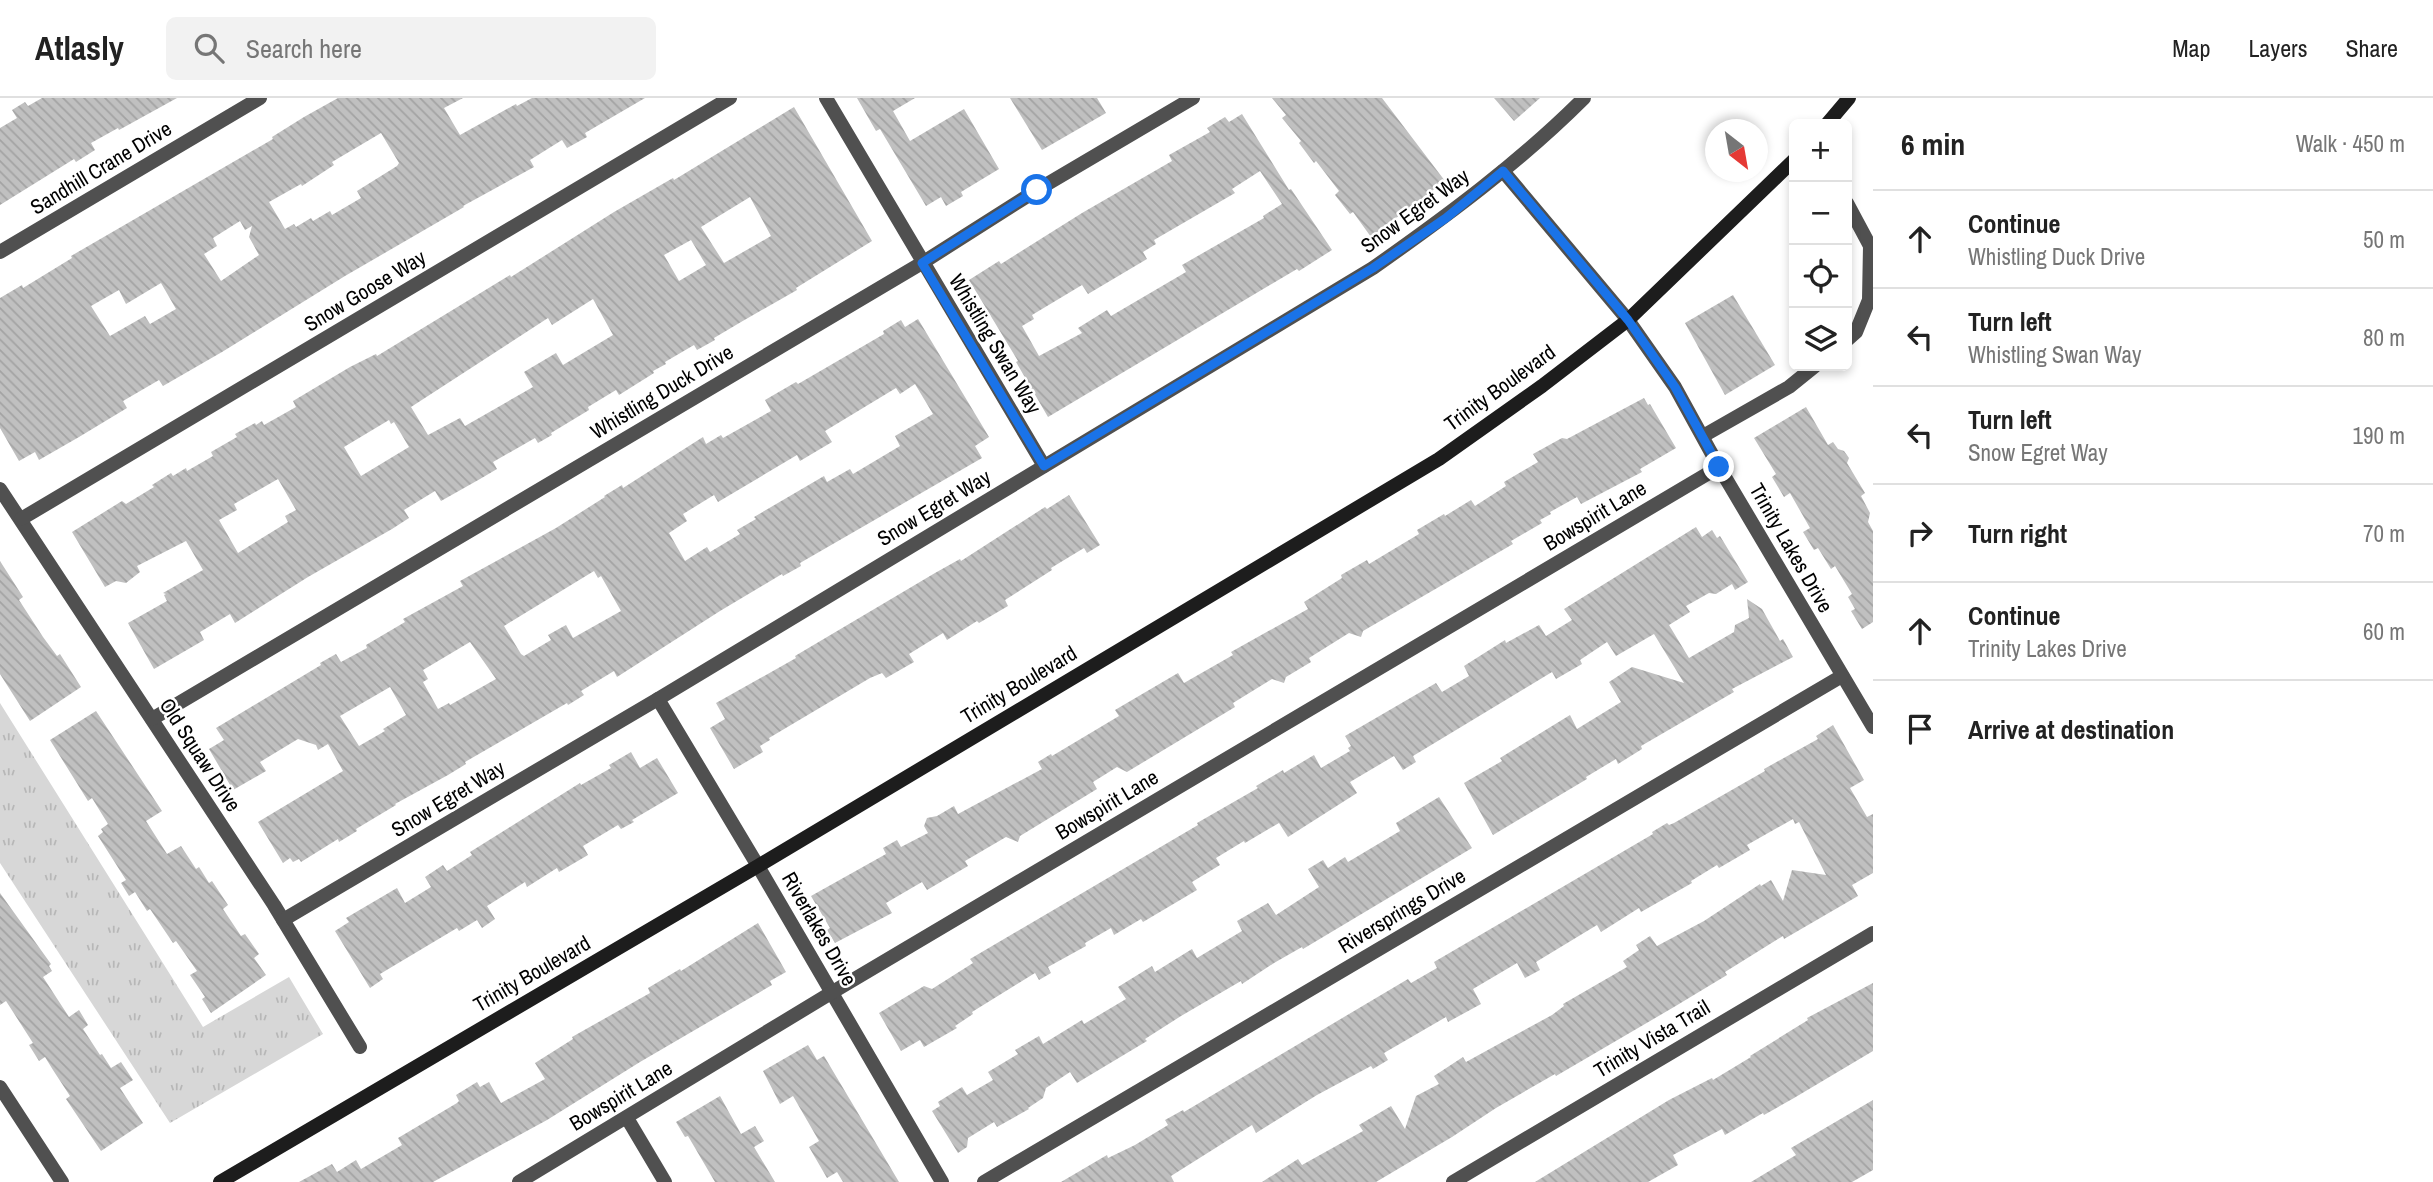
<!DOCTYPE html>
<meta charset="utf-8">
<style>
:root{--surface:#fff;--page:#f2f2f2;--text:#222;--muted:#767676;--line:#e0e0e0}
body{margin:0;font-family:"Archivo Narrow",sans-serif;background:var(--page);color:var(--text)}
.controls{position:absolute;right:21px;top:21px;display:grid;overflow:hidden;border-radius:10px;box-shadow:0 4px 10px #0003}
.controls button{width:63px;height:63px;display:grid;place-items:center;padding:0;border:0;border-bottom:2px solid var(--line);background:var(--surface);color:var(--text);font:35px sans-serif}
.compass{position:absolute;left:1705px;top:21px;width:63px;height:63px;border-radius:50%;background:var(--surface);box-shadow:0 4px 10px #0003;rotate:149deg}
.stop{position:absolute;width:21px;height:21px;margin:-16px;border:5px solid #1a73e8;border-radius:50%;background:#fff}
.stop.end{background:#1a73e8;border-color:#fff;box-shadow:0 2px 7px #0008}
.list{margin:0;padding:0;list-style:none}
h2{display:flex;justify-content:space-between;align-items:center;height:91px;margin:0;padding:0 28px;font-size:30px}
h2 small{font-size:23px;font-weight:400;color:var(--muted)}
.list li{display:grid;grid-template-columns:46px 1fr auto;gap:21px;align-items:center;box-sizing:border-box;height:98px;padding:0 28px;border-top:2px solid var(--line)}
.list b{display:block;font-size:26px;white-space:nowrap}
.list p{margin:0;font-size:23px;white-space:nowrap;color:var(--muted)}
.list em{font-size:23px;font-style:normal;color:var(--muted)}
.icon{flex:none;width:38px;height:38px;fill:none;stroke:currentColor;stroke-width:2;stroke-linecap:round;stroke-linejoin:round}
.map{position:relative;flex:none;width:1873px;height:1084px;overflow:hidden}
header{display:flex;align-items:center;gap:42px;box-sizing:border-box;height:98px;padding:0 35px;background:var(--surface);border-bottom:2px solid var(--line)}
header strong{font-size:33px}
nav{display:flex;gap:38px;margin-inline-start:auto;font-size:24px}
.search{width:490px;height:63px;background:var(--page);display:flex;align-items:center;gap:18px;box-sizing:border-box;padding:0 24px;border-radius:10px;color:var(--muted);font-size:26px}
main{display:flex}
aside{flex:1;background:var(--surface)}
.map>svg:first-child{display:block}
</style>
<header>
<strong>Atlasly</strong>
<div class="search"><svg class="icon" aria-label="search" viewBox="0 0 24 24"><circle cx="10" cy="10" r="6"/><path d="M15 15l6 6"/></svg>Search here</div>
<nav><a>Map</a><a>Layers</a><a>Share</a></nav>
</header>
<main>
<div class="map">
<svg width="1873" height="1084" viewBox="0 0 1873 1084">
<defs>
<pattern id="park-tufts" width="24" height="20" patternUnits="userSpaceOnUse" patternTransform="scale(1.75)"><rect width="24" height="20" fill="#d7d7d7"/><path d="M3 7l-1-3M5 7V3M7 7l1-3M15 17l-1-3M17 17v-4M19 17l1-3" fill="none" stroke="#b7b7b7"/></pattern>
<pattern id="building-back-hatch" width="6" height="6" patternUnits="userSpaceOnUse" patternTransform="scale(1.75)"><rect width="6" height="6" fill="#c0c0c0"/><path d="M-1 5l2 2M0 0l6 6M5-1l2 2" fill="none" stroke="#a3a3a3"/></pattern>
</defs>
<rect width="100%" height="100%" fill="#fff"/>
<polygon fill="url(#park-tufts)" points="0,605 203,929 289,879 323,936 170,1025 0,765"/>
<g fill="url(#building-back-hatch)" fill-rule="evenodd">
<polygon points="42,0 177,0 119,32 118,30 91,45 95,52 76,64 74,61 0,107 0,30 17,20 12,12 25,4 28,8"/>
<path d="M338,0h125l-19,10 16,27 56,-31 1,2 15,-8h113l-60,35 2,4 -20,11 -5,-8 -32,20 4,7 -71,39 1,1 -119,69 -123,76 -59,34 -4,-6 -36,21 4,7 -48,29 -40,23 -4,-8 -16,9 -19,-33v-130l22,-13 1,3 49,-30 -1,-2 202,-117 -1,-2 32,-20zM381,35l18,30 -2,3 -40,25 4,7 -29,17 -2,-4 -17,10 -2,-3 -15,9 -2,-3 -9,5 -16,-27 32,-18 1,2 32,-21 -2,-3zM240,123l5,9 7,-4 -3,11 10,18 -38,26 -17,-27 13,-8 -4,-8zM161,185l15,26 -26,15 -5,-8 -35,20 -19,-30 28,-16 7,14z"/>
<polygon points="857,0 915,0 893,13 910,43 964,11 999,71 961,94 963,98 946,108 941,99 926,108 880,31 876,33"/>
<polygon points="1010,0 1097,0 1106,15 1042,52"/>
<polygon points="1272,0 1382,0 1445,83 1371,139 1353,114 1350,116 1335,97 1339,93 1316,63 1314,65 1299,45 1301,43 1282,20 1286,17"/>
<polygon points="1494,0 1540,0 1514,23"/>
<path d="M794,9l78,134 -76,47 1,2 -56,32 -27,16 1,2 -18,10 -3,-5 -29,17 1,2 -13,7 1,2 -35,22 -3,-5 -28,17 1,3 -38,23 1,2 -14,8 -3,-5 -42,24 4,7 -17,10 -39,22 -6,-10 -31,19 5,8 -17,11 -84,48 -73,46 -5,-9 -30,18 4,8 -50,29 -26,-46 39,-22 -3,-6 2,-1 -3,-1 40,-23 -17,-29 -49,25 3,6 -14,11 -10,-2 -11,6 -33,-55 50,-31 4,3 28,-17 -2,-2 19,-12 2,3 13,-8 1,3 26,-15 -2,-4 26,-15 -2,-3 20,-11 1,2 6,-4 2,4 32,-18 -3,-6 57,-34 26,-13 1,2 133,-81 1,2 103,-65 59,-34 1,2zM750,99l21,39 -47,27 -23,-36zM691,142l15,25 -27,16 -15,-26zM593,201l20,36 -50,30 -7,-12 -32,19 9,15 -68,39 -5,-8 -32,17 -17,-28 137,-89 4,7zM389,322l2,4 3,-2 15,25 -48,29 -17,-29zM278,381l18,31 -11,6 3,6 -50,31 -19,-33 18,-10 -3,-6z"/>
<path d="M1242,16l47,76 2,-1 41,61 -33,21 -2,-2 -249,148 -32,-55 2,-1 -49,-81 30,-19 2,3 81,-51 90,-52 -3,-6 41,-23 -3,-4 18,-11 4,5zM1260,73l22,33 -19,12 1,2 -82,47 4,7 -75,44 -4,-6 -29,18 4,5 -43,23 -17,-30 12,-7 -2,-4 50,-30 6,9 59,-35 -4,-7 13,-8 -2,-4 81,-47 -3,-4z"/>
<polygon points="1733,197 1775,267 1725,297 1685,225"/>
<path d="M918,221l71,118 -14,9 7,12 -182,105 1,3 -18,10 -1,-2 -62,37 -103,66 -3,-6 -33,20 3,4 -16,10 -1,-2 -102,59 1,2 -18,11 -53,29 1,1 -40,24 1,2 -18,11 -1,-3 -37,23 -2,-3 -6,3 -3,-4 -7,5 -25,-41 85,-51 -15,-27 -10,6 -2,-5 -18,-6 -38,23 6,9 -33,19 -24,-41 15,-9 -8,-12 105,-63 -1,-2 16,-9 5,8 26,-14 -1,-3 39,-23 -2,-3 60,-33 -3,-5 96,-53 49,-31 -1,-1 18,-11 1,3 80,-51 3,7 15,-9 2,3 48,-27 -6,-11 31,-18 2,2 86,-50 -1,-3 18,-11 4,7zM915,286l18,30 -38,22 5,10 -47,28 -3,-5 -23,13 -3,-6 -70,41 2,2 -19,11 3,4 -30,18 -3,-5 -22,14 -16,-28 18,-12 -4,-7 31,-19 4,7 79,-47 3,6 32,-19 -7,-11 71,-43 4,6zM594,473l4,7 3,-2 20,35 -48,27 -7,-13 -18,10 3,5 -27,16 -3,-2 -17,-28zM470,544l26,37 -46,26 -1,-2 -11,6 -15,-27 5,-3 -5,-9zM390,589l16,28 -23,14 2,2 -26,15 -19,-30z"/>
<polygon points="1644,300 1648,307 1650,306 1676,350 1640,371 1642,374 1581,406 1577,399 1550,414 1551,416 1540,422 1542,425 1511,443 1513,446 1363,533 1361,539 1349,535 1309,560 1311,564 1286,579 1284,585 1272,581 1233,605 1235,609 1127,674 1117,669 1093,684 1097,691 1020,738 1018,744 1006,739 965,763 968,768 927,792 922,784 886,805 892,815 835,845 827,832 830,830 811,798 886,756 883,750 897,742 901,749 928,735 924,728 927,720 937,718 954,708 958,716 1042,671 1038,664 1051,656 1052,658 1119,618 1115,612 1178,575 1184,585 1233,557 1231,554 1308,511 1304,504 1342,480 1341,477 1367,462 1369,466 1419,436 1417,432 1444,416 1445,418 1471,402 1475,408 1506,388 1504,384 1538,364 1533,356 1562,340 1567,341"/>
<polygon points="1806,309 1828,347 1833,344 1838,351 1844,353 1849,360 1847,365 1865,395 1861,398 1870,415 1868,424 1873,433 1873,524 1862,531 1851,513 1855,511 1848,499 1852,496 1835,468 1831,471 1818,450 1814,452 1803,434 1810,430 1790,395 1784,399 1772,379 1776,376 1754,340"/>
<polygon points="1069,397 1100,447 1087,455 1084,450 1051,470 1052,472 1005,502 1008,508 979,525 977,523 947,542 943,535 909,556 914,564 886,580 882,575 870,580 769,640 770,642 760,648 763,654 734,671 710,630 725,621 716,605 796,560 795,558 935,475 960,461 961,463 1045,409 1047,411"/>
<polygon points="1696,429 1702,439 1712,432 1717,440 1720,438 1748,484 1735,492 1732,486 1716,496 1709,495 1686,508 1690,514 1669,527 1689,560 1734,534 1735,527 1749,520 1747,501 1762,511 1780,543 1783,541 1793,559 1732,591 1734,594 1641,648 1642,651 1618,666 1616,661 1586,679 1587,681 1493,737 1464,685 1502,663 1500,660 1570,617 1577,631 1621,604 1609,584 1632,569 1684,585 1654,536 1616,558 1607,544 1580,562 1582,566 1556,581 1552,574 1413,658 1416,664 1403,672 1394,658 1350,684 1357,695 1288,739 1279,725 1245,745 1244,743 1216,760 1220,767 1192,784 1197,792 1143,824 1141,821 1114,837 1111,830 1085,845 1086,848 1048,869 1051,875 1039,882 1035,875 972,914 973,916 955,928 957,930 924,949 920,942 901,953 879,915 924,888 932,891 973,865 970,861 1198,727 1197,725 1258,690 1256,688 1283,672 1284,675 1314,657 1321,670 1350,653 1348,650 1351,648 1345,638 1436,585 1442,594 1469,578 1464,568 1505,542 1506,545 1539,527 1546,538 1572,522 1564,511"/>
<polygon points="0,463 23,499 19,502 43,539 57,558 60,556 81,589 30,623 0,576"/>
<polygon points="96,613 162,713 146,723 167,756 181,748 196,771 199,769 209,785 212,783 228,807 223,811 241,838 245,836 259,856 254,860 266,877 211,915 202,901 205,899 190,877 197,873 176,843 173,845 150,811 147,813 135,794 129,798 121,785 126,782 98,738 103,734 101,731 108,726 92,700 88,703 50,642"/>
<polygon points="1833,627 1864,682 1850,690 1867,719 1873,716 1873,775 1852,787 1858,798 1784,841 1783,838 1725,874 1727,877 1674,909 1556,978 1555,976 1496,1010 1452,1039 1376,1084 1262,1084 1298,1061 1302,1067 1363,1033 1359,1027 1391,1008 1405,1031 1416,998 1439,986 1434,978 1463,959 1466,964 1506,942 1552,917 1564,908 1563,906 1627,869 1623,863 1639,852 1636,847 1650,838 1657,848 1704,823 1760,786 1761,788 1771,782 1783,803 1792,772 1826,777 1799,724 1795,726 1793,721 1747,747 1750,752 1719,770 1717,767 1691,783 1692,785 1641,814 1639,810 1601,834 1597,827 1536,864 1540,872 1525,880 1517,865 1473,891 1481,906 1448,924 1446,919 1384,955 1388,962 1373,971 1371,968 1317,997 1256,1035 1252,1027 1171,1078 1174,1084 1061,1084 1107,1057 1108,1060 1135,1047 1168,1027 1165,1022 1183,1012 1184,1014 1408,881 1411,885 1437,870 1434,864 1653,736 1652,734 1667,725 1669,727 1674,725 1765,673 1764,671 1818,641 1816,638"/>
<polygon points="631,654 640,670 657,660 678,695 632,722 634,724 621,731 618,727 583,748 588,757 559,774 557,770 527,789 525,784 487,808 495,821 482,830 477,822 459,833 457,830 380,876 383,881 370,890 335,833 349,824 346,820 397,790 405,805 431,789 425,779 443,767 447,773 472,757 470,754 580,685 581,687 611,670 609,667"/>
<polygon points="1439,699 1472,750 1303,851 1302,849 1274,865 1242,886 1241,883 1181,918 1145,941 1147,943 1077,985 1070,974 1046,990 1043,1000 1028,1010 1029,1011 997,1029 994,1024 968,1040 967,1049 958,1055 932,1013 940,1008 938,1004 962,989 967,997 993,982 988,974 1018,956 1015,952 1039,938 1043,946 1082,922 1084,926 1126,901 1118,889 1152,868 1155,874 1192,851 1197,860 1242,833 1237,823 1268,805 1276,817 1319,789 1308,771 1323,762 1328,770 1345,759 1348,764 1400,733 1396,725"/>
<polygon points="0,795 51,866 49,868 52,873 43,879 69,919 79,912 88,927 83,931 100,957 102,956 111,970 121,964 133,982 120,990 143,1025 101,1053 66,1001 70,998 53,972 45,959 39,963 29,947 33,945 6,903 0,907"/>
<polygon points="758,825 786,874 770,883 772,887 640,964 547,1022 433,1084 299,1084 332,1066 337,1074 356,1062 361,1071 402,1047 398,1040 457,1005 459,1003 456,997 477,984 480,989 489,984 501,1005 545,981 535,965 573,941 572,939 650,895 648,890 680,871 681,873"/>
<polygon points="1873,885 1873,953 1794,1000 1764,1017 1763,1015 1725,1037 1722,1031 1673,1057 1678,1067 1648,1084 1535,1084 1669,1002 1712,980 1713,982 1751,959 1750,958 1808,922 1807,920"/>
<polygon points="808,947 817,962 824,958 899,1084 843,1084 837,1074 827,1080 809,1049 819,1043 793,998 780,1006 763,973"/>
<polygon points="720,998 741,1036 755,1028 764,1043 754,1049 775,1084 715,1084 688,1038 685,1039 676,1024"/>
<polygon points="1873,1002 1873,1072 1852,1084 1751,1084 1796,1057 1791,1050"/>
</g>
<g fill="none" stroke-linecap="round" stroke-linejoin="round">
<g stroke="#505050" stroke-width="14">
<polyline points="826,0 1044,368"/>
<polyline points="1503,73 1628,222 1675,289 1719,369 1873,629"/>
<polyline points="1847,105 1870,148 1869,202 1856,234 1847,242"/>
<polyline points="0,154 260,0"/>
<polyline points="1703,338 1789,289 1815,268"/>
<polyline points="0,391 274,807 360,949"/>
<polyline points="21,421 730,0"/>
<polyline points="658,601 758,768 942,1084"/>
<polyline points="152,621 922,165 1037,92 1193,0"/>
<path d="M283,822l375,-221 715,-431c74,-52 147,-106 211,-170"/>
<polyline points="0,989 62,1084"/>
<polyline points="627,1020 665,1084"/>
<polyline points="519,1084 831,895 1719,369"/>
<polyline points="984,1084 1842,578"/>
<polyline points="1453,1084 1873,835"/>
</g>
<g stroke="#1d1d1d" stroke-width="14">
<polyline points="1827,26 1849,0"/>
<polyline points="220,1084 758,768 1439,361 1542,288 1628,222 1794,62"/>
</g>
</g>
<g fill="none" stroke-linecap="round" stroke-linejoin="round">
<polyline stroke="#1a73e8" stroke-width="9" points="1037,92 922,165 1044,368 1373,170 1446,120 1503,73 1628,222 1675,289 1719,369"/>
</g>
<g text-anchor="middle" stroke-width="5" stroke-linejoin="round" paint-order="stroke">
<g font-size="21" fill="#000" stroke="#fff">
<text transform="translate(101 70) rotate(-31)" y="7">Sandhill Crane Drive</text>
<text transform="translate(1415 113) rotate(-36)" y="7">Snow Egret Way</text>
<text transform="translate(365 193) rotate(-31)" y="7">Snow Goose Way</text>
<text transform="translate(995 246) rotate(59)" y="7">Whistling Swan Way</text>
<text transform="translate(1500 290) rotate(-36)" y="7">Trinity Boulevard</text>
<text transform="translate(662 294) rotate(-31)" y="7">Whistling Duck Drive</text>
<text transform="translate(934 410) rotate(-31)" y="7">Snow Egret Way</text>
<text transform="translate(1595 418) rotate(-31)" y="7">Bowspirit Lane</text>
<text transform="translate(1791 450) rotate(60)" y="7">Trinity Lakes Drive</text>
<text transform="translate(1019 587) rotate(-31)" y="7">Trinity Boulevard</text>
<text transform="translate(200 657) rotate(57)" y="7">Old Squaw Drive</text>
<text transform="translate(448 701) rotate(-31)" y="7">Snow Egret Way</text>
<text transform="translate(1107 707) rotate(-31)" y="7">Bowspirit Lane</text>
<text transform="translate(1402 813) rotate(-31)" y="7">Riversprings Drive</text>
<text transform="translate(819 831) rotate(60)" y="7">Riverlakes Drive</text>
<text transform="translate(532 876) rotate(-30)" y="7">Trinity Boulevard</text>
<text transform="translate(1652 941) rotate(-31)" y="7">Trinity Vista Trail</text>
<text transform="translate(621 998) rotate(-31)" y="7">Bowspirit Lane</text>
</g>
</g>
</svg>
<div class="controls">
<button>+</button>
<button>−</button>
<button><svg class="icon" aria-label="locate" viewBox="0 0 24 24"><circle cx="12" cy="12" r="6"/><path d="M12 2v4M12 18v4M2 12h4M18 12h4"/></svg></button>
<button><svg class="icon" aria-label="layers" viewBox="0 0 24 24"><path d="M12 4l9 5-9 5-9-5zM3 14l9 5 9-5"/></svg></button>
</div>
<svg class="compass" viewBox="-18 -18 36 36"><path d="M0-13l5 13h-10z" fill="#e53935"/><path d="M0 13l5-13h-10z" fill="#767676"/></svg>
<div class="stop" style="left:1037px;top:92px"></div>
<div class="stop end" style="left:1719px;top:369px"></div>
</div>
<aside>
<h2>6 min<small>Walk · 450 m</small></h2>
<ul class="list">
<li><svg class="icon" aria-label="ahead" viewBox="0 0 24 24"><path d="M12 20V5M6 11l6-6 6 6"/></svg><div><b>Continue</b><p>Whistling Duck Drive</p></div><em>50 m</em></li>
<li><svg class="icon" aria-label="left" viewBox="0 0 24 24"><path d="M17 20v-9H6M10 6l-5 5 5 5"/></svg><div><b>Turn left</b><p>Whistling Swan Way</p></div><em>80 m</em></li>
<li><svg class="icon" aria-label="left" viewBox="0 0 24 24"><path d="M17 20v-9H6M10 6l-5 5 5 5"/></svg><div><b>Turn left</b><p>Snow Egret Way</p></div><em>190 m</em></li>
<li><svg class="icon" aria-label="right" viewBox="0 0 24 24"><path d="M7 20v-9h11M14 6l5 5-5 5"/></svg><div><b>Turn right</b></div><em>70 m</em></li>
<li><svg class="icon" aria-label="ahead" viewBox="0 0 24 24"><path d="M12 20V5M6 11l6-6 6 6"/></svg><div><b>Continue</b><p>Trinity Lakes Drive</p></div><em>60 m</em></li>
<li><svg class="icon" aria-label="arrive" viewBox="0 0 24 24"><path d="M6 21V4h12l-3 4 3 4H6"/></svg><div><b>Arrive at destination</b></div></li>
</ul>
</aside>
</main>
